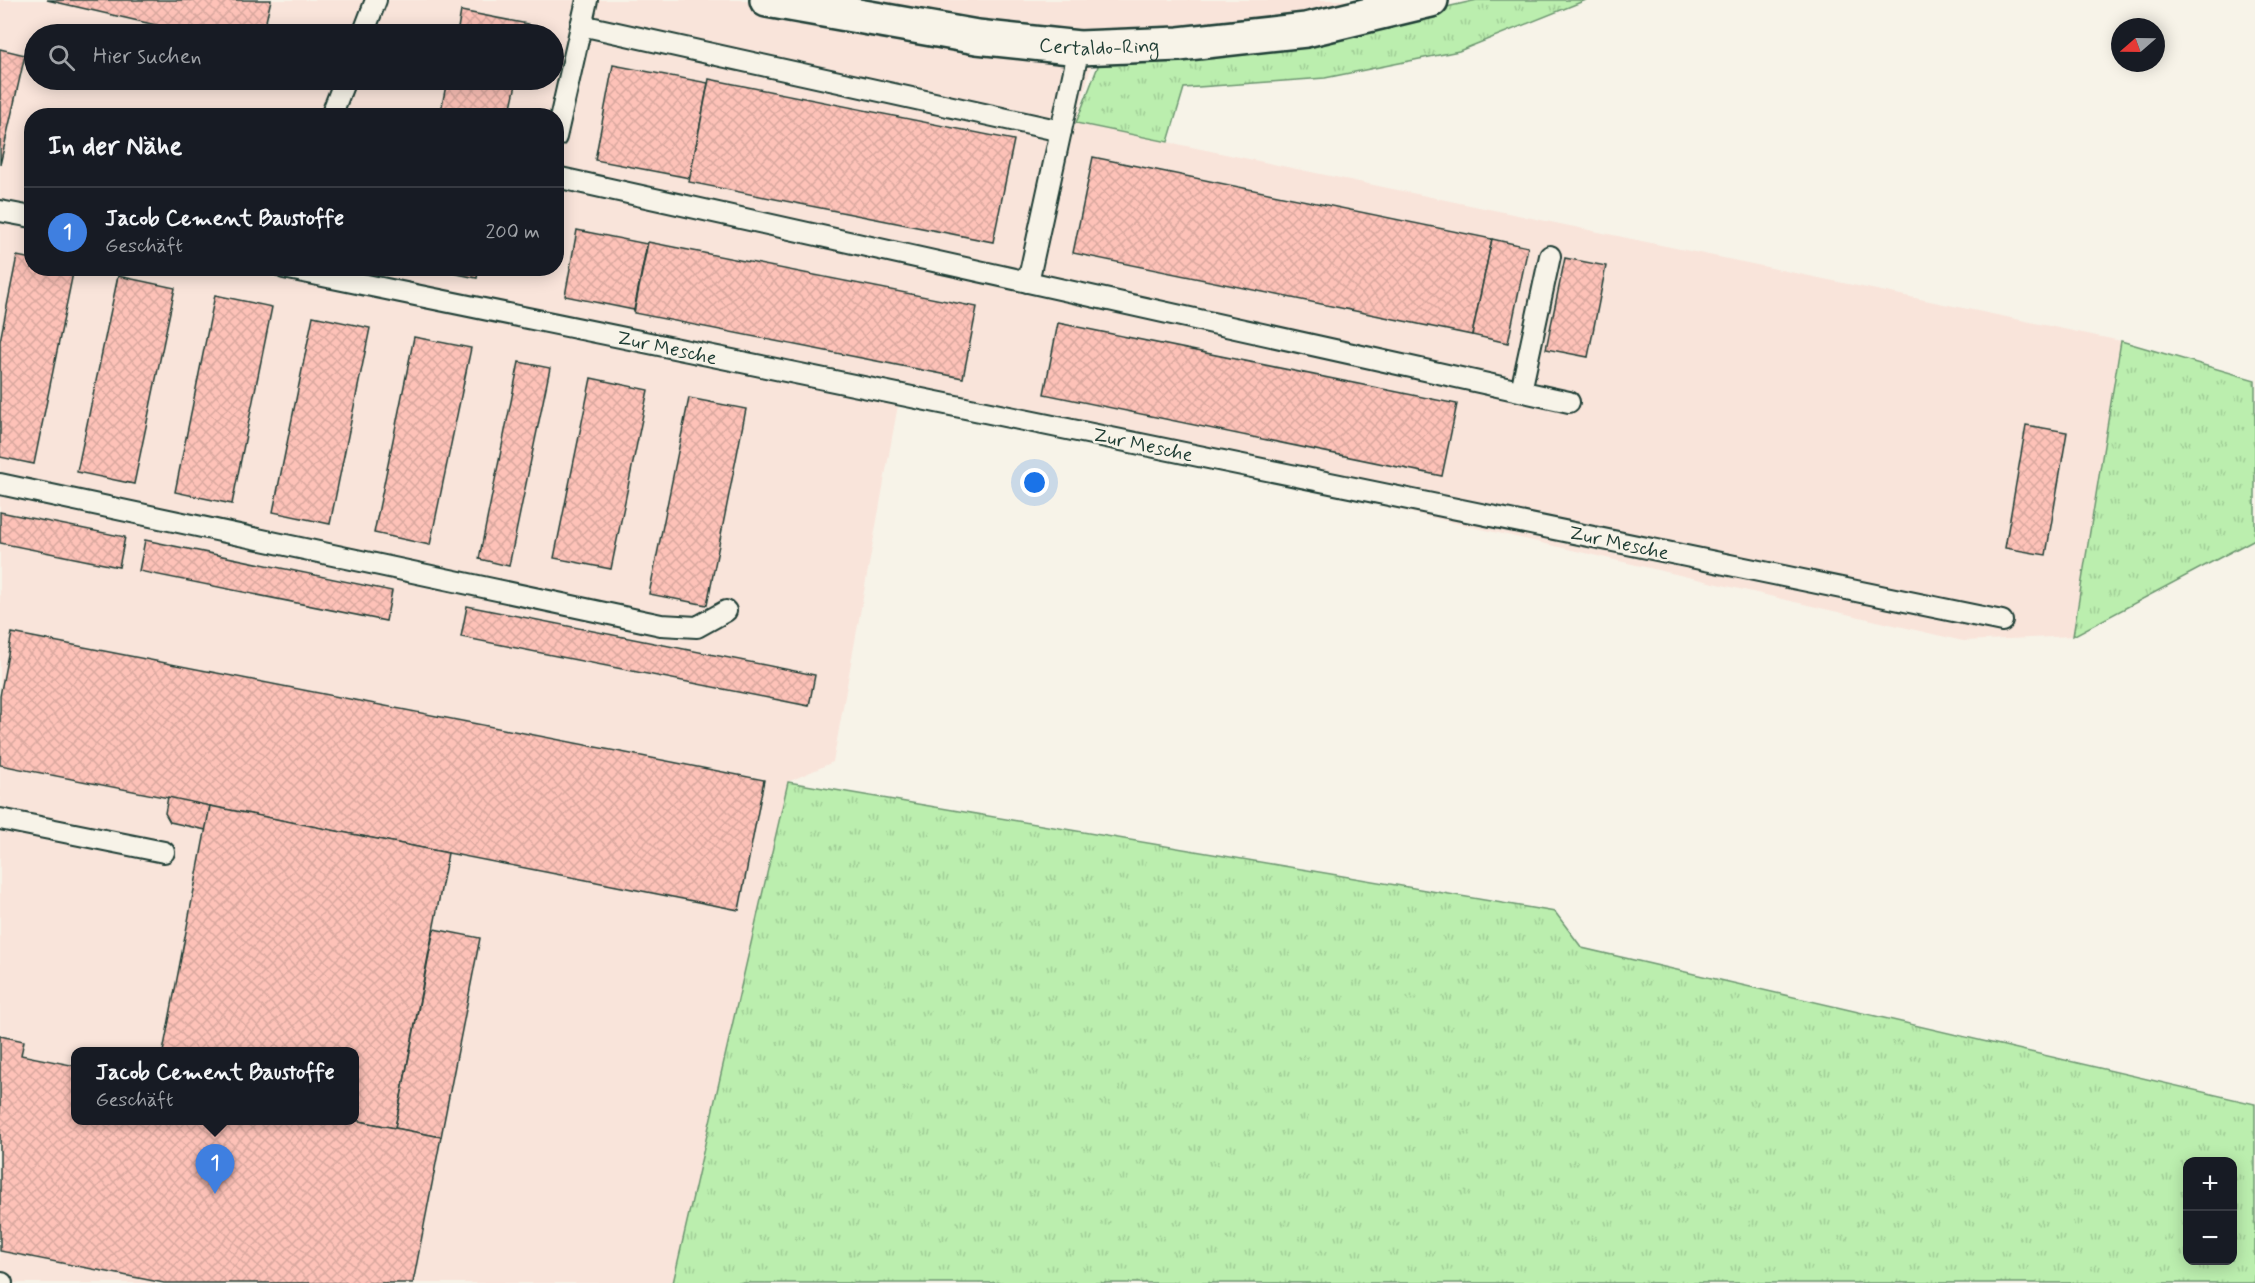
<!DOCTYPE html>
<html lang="de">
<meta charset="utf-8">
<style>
:root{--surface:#171b24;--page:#20242c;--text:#f1f3f6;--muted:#9ea1a6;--line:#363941;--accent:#db2777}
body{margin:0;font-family:Mynerve,sans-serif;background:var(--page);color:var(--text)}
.controls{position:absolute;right:18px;bottom:18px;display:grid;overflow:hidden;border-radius:12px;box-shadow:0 3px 15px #0003}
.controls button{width:54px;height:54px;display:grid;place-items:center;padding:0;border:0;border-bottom:2px solid var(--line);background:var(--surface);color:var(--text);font:30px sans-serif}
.compass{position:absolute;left:2111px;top:18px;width:54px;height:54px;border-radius:50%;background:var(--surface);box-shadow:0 3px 15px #0003;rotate:250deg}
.you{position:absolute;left:1035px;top:483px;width:21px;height:21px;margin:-15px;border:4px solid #fff;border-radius:50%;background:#1a73e8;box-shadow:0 0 0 9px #1a73e833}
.badge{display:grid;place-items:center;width:39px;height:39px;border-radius:50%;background:var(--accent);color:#fff;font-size:20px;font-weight:700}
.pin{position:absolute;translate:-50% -50px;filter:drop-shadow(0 2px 3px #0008)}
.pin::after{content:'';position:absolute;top:32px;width:21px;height:18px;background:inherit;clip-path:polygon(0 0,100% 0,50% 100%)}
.popup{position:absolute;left:71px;top:1047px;width:288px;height:78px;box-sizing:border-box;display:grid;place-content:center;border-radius:12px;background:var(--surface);filter:drop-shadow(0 2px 4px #0005);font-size:20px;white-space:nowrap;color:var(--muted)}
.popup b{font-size:22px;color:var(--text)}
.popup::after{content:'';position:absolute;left:50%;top:100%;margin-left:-12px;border:12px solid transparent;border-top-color:var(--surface)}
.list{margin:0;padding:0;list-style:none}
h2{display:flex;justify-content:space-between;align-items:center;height:78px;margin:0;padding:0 24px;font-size:26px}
h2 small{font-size:20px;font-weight:400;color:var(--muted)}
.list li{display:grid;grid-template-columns:39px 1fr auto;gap:18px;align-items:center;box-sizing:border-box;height:90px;padding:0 24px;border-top:2px solid var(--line)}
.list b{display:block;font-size:22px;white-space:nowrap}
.list p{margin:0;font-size:20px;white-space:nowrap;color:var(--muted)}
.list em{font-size:20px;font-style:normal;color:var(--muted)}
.icon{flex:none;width:33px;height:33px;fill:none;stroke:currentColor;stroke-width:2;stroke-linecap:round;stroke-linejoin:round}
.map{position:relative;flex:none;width:2255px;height:1283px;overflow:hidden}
.search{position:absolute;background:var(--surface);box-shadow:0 3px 15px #0003;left:24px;top:24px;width:540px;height:66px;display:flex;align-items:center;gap:15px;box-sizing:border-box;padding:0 21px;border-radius:33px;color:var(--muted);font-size:22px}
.panel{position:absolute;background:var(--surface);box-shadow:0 3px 15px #0003;left:24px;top:108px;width:540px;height:168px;border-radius:24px}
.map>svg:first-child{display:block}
</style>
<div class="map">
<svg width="2255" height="1283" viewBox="0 0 2255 1283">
<defs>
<pattern id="grass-tufts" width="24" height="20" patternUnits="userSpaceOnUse" patternTransform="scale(1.5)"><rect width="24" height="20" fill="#bbeeae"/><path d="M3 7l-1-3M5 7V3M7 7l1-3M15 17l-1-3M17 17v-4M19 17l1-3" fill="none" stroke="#a0cd96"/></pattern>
<pattern id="building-cross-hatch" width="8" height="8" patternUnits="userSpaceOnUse" patternTransform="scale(1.5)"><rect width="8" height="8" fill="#fec2b8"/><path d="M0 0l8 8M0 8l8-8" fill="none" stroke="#d9a89f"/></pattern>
</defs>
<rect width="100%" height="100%" fill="#f7f3e8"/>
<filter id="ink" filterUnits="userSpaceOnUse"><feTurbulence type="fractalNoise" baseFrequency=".0167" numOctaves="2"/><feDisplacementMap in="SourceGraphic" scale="12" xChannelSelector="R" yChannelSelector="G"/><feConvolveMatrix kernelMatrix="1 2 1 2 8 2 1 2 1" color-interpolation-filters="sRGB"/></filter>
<g filter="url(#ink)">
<path fill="#f9e4da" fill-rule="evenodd" d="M0,0h1431l-335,48 -20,75 1045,218 -48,295 -110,5 -1063,-247 -67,368 -45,20 -115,501h-673zM34,34h520v46h-520zM32,116h524v152h-524zM76,1052h278v68h-278z"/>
<g fill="url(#grass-tufts)" stroke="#6d9671" stroke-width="1.5" fill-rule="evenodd">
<polygon points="1477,0 1586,0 1459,51 1325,78 1184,88 1168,142 1076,123 1102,56 1307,39"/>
<polygon points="2121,341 2255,380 2255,539 2073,636"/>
<path d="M788,782l767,130 27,36 673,156v179h-1582zM2188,1162h44v98h-44z"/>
</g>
<g fill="url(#building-cross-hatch)" stroke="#1f3d34" stroke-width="1.5">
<polygon points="47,0 271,0 263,34 195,34"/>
<polygon points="461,11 528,24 526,34 457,34"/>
<polygon points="0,49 25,55 0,165"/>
<polygon points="613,65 708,83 690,178 595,160"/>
<polygon points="709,79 1014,140 993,242 689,182"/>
<polygon points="447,80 517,80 509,116 440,116"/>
<polygon points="1093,157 1492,239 1472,335 1073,253"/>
<polygon points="577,230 647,244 634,310 565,296"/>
<polygon points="1492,239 1528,247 1508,343 1472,335"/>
<polygon points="648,242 977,307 963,378 634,313"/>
<polygon points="17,256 32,259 32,268 74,268 34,464 0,457 0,341"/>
<polygon points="1565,258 1606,266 1588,357 1546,349"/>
<polygon points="428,268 479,268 477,278"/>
<polygon points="118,276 175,288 134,484 77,472"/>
<polygon points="215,295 272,307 232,504 175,492"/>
<polygon points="313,316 370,328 330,524 273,512"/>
<polygon points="1058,323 1457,404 1442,476 1044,394"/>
<polygon points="414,337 471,348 430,545 374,533"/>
<polygon points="519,362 550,368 509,566 479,559"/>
<polygon points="591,378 648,390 611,569 554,558"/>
<polygon points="689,398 746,409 707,605 649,594"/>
<polygon points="2026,425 2067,432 2046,555 2005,548"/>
<polygon points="0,512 125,537 119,567 0,543"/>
<polygon points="145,540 392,591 386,621 139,571"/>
<polygon points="467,606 815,675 809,706 461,637"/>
<polygon points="12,633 764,780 739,910 0,765 0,696"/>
<polygon points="168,797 210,806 206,830 170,822 165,813"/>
<polygon points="210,806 448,853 395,1128 354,1120 354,1052 163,1052"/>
<polygon points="434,929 480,938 441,1137 395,1128"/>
<polygon points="0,1036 24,1041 21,1055 76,1066 76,1120 354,1120 441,1137 413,1283 164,1283 0,1251"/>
</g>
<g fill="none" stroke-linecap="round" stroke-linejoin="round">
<defs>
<g id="lane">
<polyline points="581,25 1061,131"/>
<polyline points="363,34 376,0"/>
<polyline points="331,116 345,80"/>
<polyline points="556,137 587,0"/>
<polyline points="556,177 1028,282 1079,48"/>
<polyline points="0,211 32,217"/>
<polyline points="284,268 2002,621"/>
<polyline points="1028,282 1569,402"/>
<polyline points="1521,391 1550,256"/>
<polyline points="0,484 661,625 697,627 726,611"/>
<polyline points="0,819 164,852"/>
<polyline points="0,1283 2,1283"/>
</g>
<g id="secondary">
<path id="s1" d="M767,0l210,37 102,11 100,-4 127,-14 125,-30"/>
</g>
</defs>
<use href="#lane" stroke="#1f3d34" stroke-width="24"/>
<use href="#secondary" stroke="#1f3d34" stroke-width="38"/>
<use href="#lane" stroke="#f7f3e8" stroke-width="20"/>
<use href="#secondary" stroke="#f7f3e8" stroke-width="33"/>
</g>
</g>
<g text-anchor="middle" stroke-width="5" stroke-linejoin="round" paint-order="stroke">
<g font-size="20" fill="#1f3d34" stroke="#f7f3e8">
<text dy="7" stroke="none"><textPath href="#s1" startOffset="336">Certaldo-Ring</textPath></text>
<text transform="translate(667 347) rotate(12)" y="7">Zur Mesche</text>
<text transform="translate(1143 444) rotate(12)" y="7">Zur Mesche</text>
<text transform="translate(1619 542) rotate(12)" y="7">Zur Mesche</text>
</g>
</g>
</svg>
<div class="controls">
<button>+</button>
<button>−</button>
</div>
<svg class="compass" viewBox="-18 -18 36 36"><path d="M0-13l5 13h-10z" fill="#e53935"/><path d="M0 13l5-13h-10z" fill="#9ea1a6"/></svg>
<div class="you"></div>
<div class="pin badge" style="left:215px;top:1194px;background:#3f7fe0">1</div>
<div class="popup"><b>Jacob Cement Baustoffe</b>Geschäft</div>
<div class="search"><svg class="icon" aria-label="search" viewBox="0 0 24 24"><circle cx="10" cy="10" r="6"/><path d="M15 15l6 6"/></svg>Hier suchen</div>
<section class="panel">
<h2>In der Nähe<small></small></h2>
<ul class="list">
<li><span class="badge" style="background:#3f7fe0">1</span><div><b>Jacob Cement Baustoffe</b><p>Geschäft</p></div><em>200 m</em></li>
</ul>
</section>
</div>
